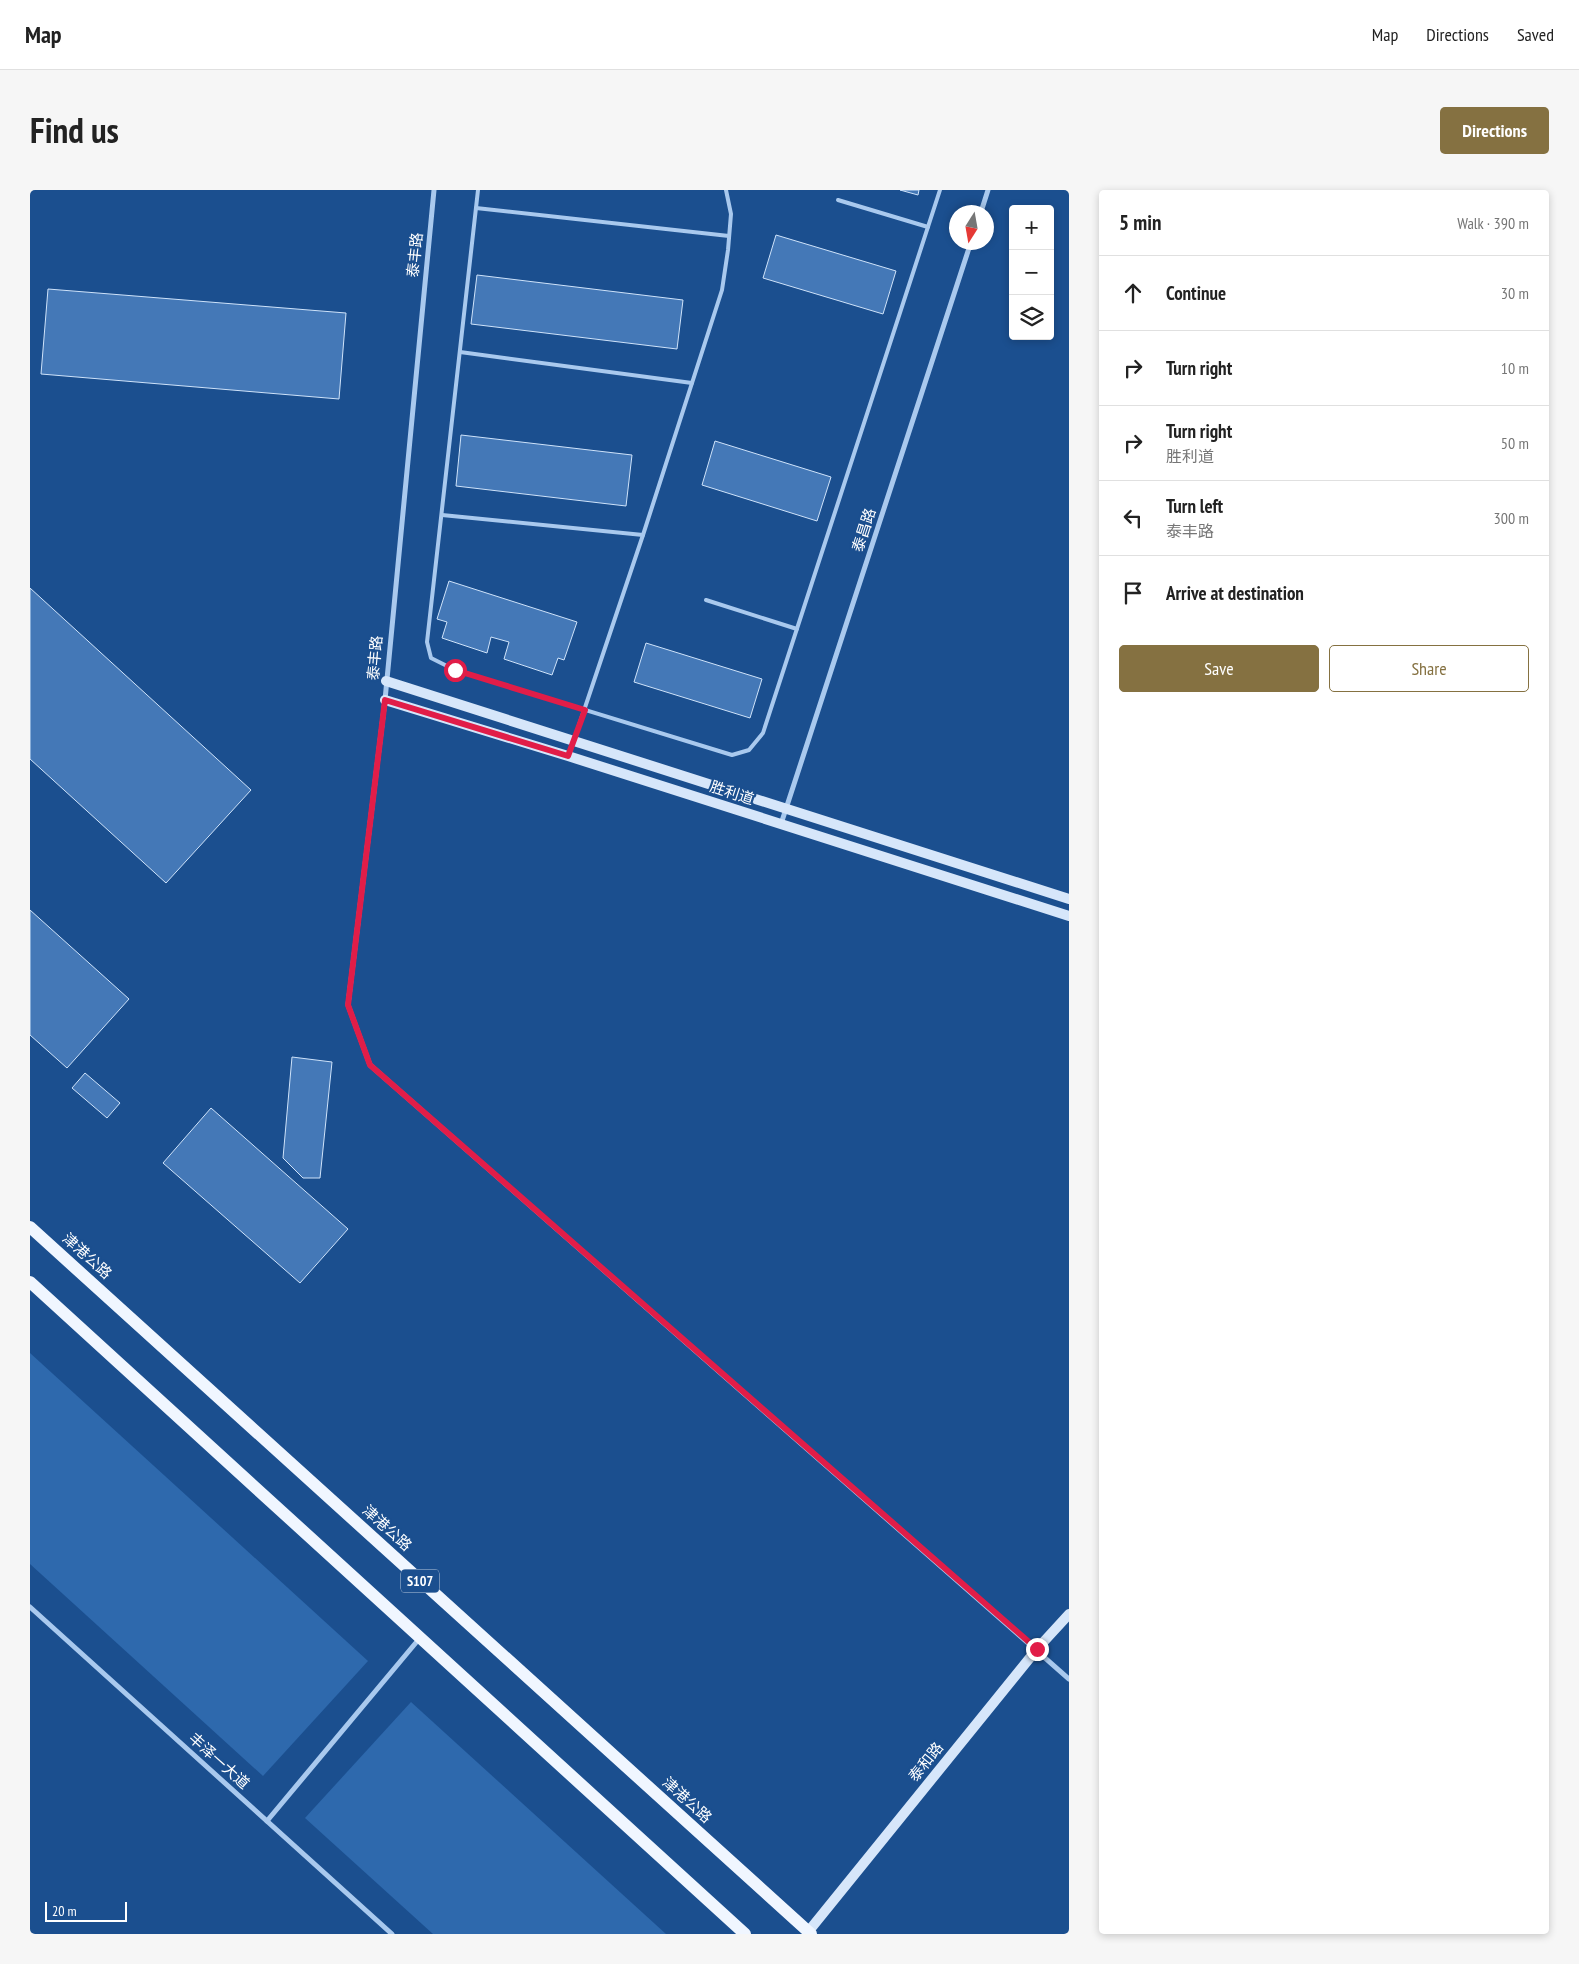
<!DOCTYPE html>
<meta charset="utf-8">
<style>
:root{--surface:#fff;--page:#f6f6f6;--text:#222;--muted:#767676;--line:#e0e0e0;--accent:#857141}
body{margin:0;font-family:"PT Sans Narrow","Noto Sans SC",sans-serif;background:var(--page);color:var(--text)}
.controls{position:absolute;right:15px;top:15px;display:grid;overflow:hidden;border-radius:5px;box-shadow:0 2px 8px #0003}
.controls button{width:45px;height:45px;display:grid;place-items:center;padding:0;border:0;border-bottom:1px solid var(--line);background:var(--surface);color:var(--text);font:25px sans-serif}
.compass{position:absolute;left:919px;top:15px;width:45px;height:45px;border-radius:50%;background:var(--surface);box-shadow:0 2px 8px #0003;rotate:191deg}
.scale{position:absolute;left:15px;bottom:12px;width:82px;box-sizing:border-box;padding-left:5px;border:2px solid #fff;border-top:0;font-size:14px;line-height:18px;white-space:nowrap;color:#fff;-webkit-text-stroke:4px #1b4f8f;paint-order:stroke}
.stop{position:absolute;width:15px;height:15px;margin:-11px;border:4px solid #e11d48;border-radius:50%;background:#fff}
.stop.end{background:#e11d48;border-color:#fff;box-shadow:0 1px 5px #0008}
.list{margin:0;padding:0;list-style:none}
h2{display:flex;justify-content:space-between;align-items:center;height:65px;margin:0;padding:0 20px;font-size:21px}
h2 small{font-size:16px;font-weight:400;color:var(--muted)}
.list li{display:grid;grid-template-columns:32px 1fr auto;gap:15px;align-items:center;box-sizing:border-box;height:75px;padding:0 20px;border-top:1px solid var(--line)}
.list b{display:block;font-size:19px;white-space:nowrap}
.list p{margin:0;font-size:16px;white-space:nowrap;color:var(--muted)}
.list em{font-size:16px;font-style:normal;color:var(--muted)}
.actions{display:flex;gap:10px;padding:15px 20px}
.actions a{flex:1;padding:11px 0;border:1px solid var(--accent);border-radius:5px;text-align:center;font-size:18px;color:var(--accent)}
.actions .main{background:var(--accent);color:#fff}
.icon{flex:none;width:28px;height:28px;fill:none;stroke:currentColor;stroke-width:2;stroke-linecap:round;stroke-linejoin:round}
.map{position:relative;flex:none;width:1039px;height:1744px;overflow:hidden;border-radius:5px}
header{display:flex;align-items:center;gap:30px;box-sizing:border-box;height:70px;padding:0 25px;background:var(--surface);border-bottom:1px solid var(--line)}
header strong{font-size:24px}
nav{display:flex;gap:28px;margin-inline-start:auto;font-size:18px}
.intro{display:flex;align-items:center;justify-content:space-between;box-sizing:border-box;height:120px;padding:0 30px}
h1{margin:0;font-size:35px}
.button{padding:12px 22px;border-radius:5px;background:var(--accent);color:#fff;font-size:18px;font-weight:700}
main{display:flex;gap:30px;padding:0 30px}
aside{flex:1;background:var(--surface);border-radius:5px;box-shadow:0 2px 8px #0003}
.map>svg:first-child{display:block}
</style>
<header>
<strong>Map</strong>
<nav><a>Map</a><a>Directions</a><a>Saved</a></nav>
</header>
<div class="intro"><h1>Find us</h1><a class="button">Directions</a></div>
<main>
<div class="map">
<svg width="1039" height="1744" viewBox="0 0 1039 1744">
<rect width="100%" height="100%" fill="#1b4f8f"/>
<g fill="#2e69ad">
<polygon points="0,1163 338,1471 233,1586 0,1374"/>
<polygon points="381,1512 636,1744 403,1744 275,1628"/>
</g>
<g fill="#4478b7" stroke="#cfe3fa">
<polygon points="870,0 889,0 888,5"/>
<polygon points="746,45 866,81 853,124 733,88"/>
<polygon points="447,85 653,110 647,159 441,134"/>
<polygon points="18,99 316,123 309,209 11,184"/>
<polygon points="431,245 602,265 596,316 426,296"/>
<polygon points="685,251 801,287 787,331 672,295"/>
<polygon points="419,391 547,432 534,470 528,468 522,485 474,469 479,452 461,447 457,463 412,448 417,432 407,429"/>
<polygon points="0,398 221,600 136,693 0,569"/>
<polygon points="616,453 732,489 720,528 604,492"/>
<polygon points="0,720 99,809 37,878 0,845"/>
<polygon points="262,867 302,872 290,988 273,988 253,968"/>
<polygon points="55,883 90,913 77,928 42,898"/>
<polygon points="181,918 318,1039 270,1093 133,973"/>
</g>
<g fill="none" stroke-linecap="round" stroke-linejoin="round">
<g stroke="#a9c9ee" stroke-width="4">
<polyline points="448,0 397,452 401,468 425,480 702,565 719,560 733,543 910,0"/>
<polyline points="808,10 898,37"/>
<polyline points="446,18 699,46"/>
<polyline points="430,162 662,193"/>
<polyline points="412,325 613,345"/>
<polyline points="676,410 767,439"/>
<polyline points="539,565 613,345 692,100 698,60 701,24 696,0"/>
</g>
<g stroke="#a9c9ee" stroke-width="5">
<polyline points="404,0 355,510 318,815 340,875 1039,1489"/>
<polyline points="951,22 958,0"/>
<polyline points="751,634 941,52"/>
<polyline points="0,1417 362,1744"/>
<polyline points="237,1631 389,1449"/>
</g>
<g stroke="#d6e6fa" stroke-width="10">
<polyline points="356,491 1039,709"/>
<polyline points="355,510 538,566 1039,726"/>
<polyline points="778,1742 1007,1459 1039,1424"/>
</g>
<g stroke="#f0f6ff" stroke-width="12">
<polyline points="0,1037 781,1744"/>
<polyline points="0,1092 715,1744"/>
</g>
</g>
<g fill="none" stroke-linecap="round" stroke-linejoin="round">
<polyline stroke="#e11d48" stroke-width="6" points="425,480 555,520 538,566 355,510 318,815 340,875 1007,1459"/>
</g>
<g text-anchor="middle" stroke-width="4.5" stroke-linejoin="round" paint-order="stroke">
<rect fill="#1b4f8f" stroke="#bbcadd" stroke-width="1" x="371" y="1379.5" width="38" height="23" rx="4"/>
<g font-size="14" font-weight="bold" fill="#fff">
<text x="390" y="1396">S107</text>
</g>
<g font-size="15" fill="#fff" stroke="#1b4f8f">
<text transform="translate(385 65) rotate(-84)" y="5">泰丰路</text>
<text transform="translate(834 340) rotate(-72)" y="5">泰昌路</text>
<text transform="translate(345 468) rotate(-85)" y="5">泰丰路</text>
<text transform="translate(702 603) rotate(18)" y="5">胜利道</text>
<text transform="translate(57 1066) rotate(42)" y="5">津港公路</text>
<text transform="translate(357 1338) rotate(42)" y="5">津港公路</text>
<text transform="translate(189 1571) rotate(42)" y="5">丰泽一大道</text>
<text transform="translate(896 1572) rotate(-51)" y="5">泰和路</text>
<text transform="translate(657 1610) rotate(42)" y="5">津港公路</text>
</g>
</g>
</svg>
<div class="controls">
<button>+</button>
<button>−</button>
<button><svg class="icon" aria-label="layers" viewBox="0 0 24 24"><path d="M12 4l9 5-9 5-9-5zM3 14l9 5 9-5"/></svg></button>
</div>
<svg class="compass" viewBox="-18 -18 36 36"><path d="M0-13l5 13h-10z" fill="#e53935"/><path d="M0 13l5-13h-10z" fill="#767676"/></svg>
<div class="scale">20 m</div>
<div class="stop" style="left:425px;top:480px"></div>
<div class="stop end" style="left:1007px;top:1459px"></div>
</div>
<aside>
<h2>5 min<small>Walk · 390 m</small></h2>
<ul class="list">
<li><svg class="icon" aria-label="ahead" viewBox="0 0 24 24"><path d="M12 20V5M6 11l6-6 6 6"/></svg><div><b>Continue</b></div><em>30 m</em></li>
<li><svg class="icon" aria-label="right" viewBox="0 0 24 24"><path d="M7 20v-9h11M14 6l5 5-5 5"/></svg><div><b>Turn right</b></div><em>10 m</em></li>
<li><svg class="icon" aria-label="right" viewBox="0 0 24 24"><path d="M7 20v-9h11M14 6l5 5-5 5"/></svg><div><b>Turn right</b><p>胜利道</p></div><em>50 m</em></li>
<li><svg class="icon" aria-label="left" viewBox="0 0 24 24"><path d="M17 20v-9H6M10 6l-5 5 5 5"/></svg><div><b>Turn left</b><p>泰丰路</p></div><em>300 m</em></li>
<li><svg class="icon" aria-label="arrive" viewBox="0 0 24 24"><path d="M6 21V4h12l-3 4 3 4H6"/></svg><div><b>Arrive at destination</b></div></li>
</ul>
<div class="actions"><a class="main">Save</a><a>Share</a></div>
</aside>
</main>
